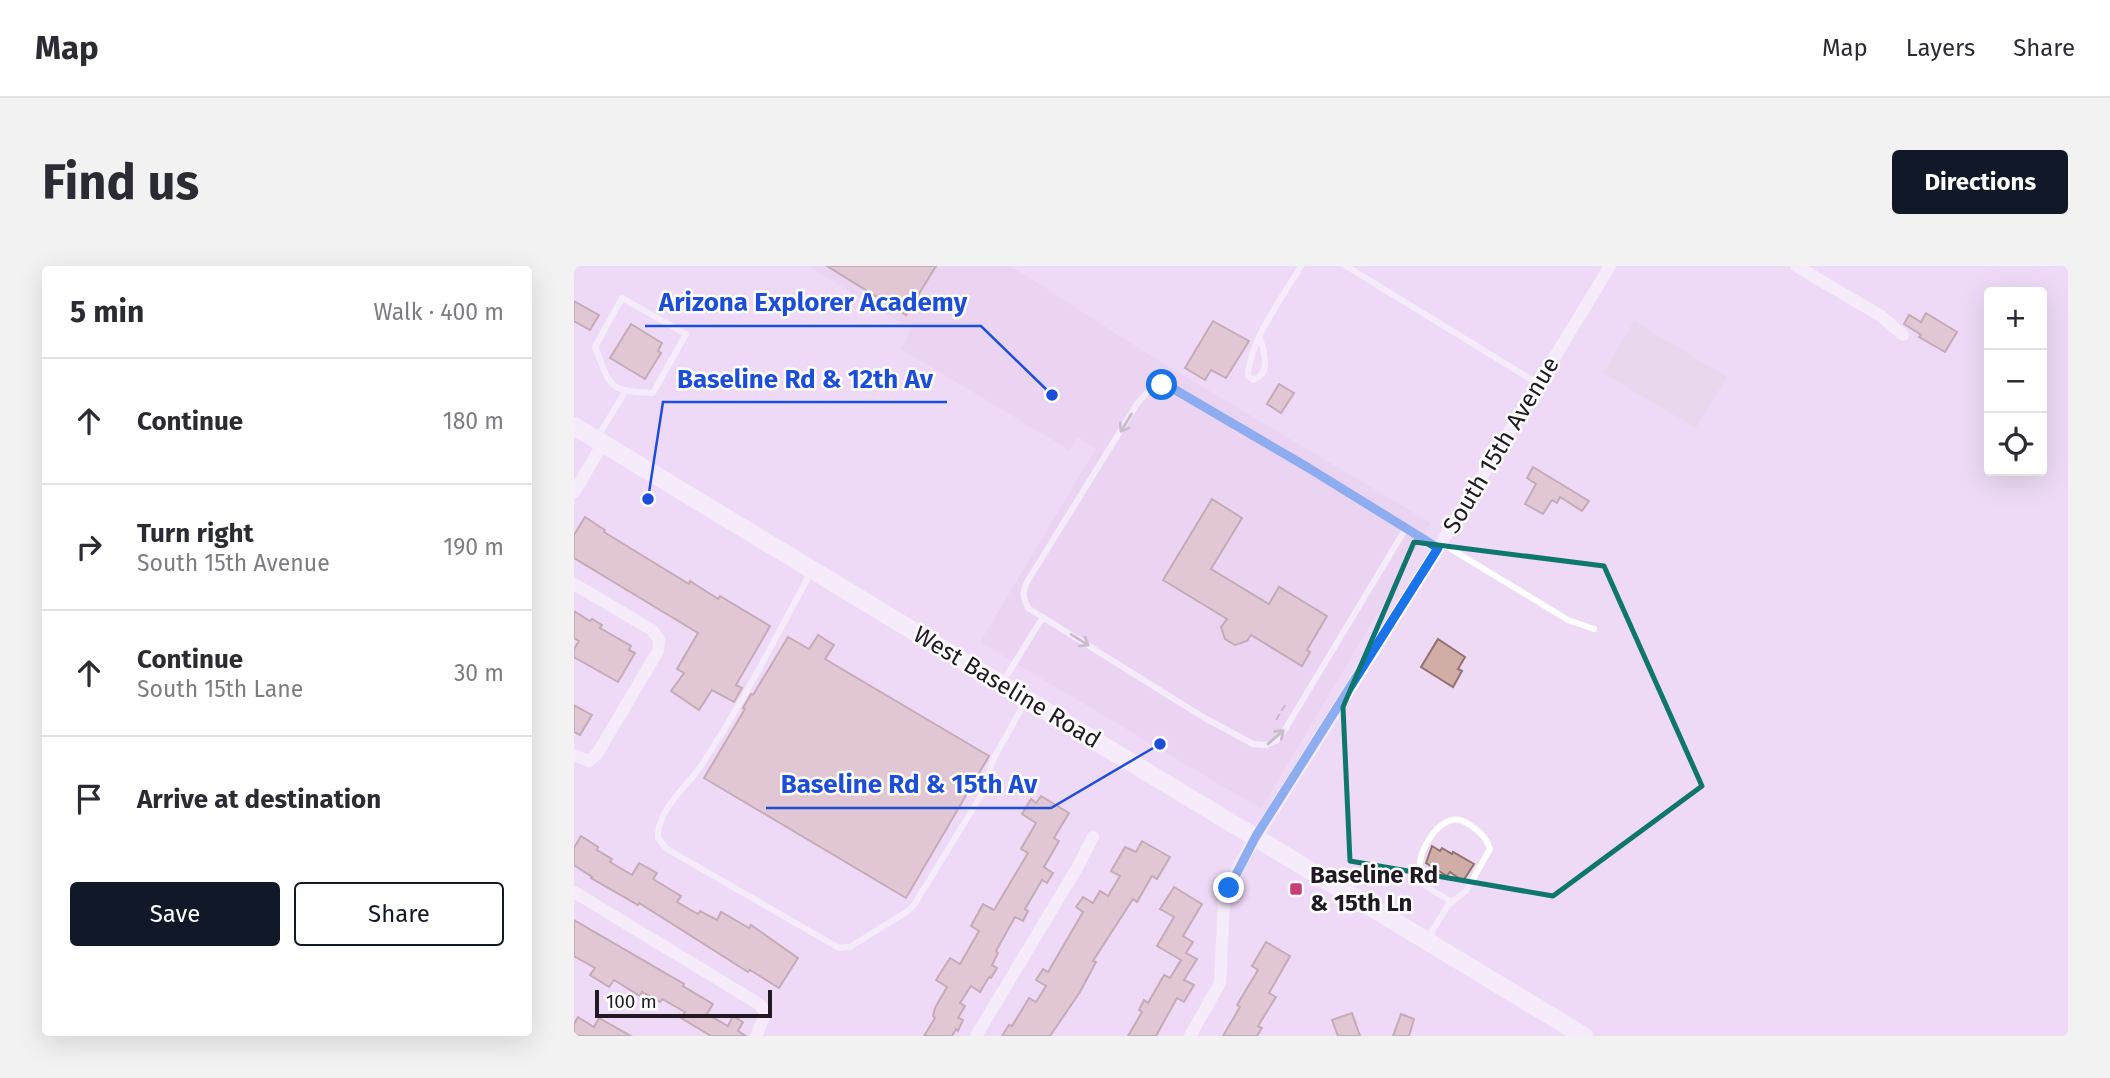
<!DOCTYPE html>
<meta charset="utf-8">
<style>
:root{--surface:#fff;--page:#f2f2f3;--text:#2b2b33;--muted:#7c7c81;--line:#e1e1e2;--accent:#111827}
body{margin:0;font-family:"Fira Sans",sans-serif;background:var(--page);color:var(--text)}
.controls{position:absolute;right:21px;top:21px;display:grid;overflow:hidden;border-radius:7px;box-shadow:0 7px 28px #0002}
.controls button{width:63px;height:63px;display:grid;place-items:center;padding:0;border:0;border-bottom:2px solid var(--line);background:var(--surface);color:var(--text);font:35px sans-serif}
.scale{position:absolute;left:21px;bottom:18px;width:177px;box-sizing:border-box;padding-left:7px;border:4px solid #211a24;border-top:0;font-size:19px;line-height:24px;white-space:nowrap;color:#211a24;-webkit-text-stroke:5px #fff;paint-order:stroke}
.stop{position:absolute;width:21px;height:21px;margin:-16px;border:5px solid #1a73e8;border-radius:50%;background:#fff}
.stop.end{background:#1a73e8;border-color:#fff;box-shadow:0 2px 7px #0008}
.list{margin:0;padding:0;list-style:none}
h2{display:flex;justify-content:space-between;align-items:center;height:91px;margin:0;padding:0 28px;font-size:30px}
h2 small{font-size:23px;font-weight:400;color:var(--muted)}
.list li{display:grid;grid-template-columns:46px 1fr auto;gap:21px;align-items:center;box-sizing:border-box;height:126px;padding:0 28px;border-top:2px solid var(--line)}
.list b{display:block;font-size:26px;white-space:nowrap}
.list p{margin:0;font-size:23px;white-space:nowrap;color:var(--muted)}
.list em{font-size:23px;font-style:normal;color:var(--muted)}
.actions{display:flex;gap:14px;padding:21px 28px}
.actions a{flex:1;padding:16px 0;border:2px solid var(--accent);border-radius:7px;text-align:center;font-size:24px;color:var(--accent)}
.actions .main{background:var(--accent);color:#fff}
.icon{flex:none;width:38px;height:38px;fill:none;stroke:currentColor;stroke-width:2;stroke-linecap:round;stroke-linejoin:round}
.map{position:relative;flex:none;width:1494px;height:770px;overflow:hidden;border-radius:7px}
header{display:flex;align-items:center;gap:42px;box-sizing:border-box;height:98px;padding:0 35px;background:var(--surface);border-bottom:2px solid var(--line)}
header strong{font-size:33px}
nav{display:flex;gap:38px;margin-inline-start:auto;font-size:24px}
.intro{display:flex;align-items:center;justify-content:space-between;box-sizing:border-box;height:168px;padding:0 42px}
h1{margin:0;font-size:49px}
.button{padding:18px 32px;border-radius:7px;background:var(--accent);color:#fff;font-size:24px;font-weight:700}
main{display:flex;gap:42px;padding:0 42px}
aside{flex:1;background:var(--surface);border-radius:7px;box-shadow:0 7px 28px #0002}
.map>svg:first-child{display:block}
</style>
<header>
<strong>Map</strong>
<nav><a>Map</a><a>Layers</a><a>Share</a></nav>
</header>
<div class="intro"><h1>Find us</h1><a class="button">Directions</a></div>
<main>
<aside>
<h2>5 min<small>Walk · 400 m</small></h2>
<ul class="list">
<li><svg class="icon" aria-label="ahead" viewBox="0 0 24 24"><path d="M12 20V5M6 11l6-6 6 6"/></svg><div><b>Continue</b></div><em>180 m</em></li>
<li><svg class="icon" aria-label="right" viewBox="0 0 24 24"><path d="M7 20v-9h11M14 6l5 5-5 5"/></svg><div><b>Turn right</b><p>South 15th Avenue</p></div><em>190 m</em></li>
<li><svg class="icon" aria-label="ahead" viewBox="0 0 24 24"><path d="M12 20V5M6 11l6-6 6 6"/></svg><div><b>Continue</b><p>South 15th Lane</p></div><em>30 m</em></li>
<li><svg class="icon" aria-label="arrive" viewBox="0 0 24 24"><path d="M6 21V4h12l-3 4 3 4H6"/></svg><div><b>Arrive at destination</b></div></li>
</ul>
<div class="actions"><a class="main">Save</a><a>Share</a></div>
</aside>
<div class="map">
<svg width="1494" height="770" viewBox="0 0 1494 770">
<rect width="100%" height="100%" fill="#eedaf5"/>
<polygon fill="#e2d2e4" points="1060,55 1153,111 1122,162 1029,107"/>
<polygon fill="#e4cced" points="234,0 437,0 577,90 857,257 687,543 406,376 522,182 504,171 495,184 327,83 337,63"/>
<g fill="#d1ada8" stroke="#92726e" stroke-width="2">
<polygon points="253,0 362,0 332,49"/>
<polygon points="0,35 25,49 16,64 0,55"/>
<polygon points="1352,47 1383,66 1371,86 1345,71 1347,69 1330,58 1335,49 1347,56"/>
<polygon points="639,55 675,75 652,112 637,104 631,114 611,102"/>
<polygon points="57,58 88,77 84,85 87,87 71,113 36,92"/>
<polygon points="705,118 720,127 707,147 693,138"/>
<polygon points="959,201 1015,235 1008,245 986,231 983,237 978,234 969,248 951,238 962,218 953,212"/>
<polygon points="638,233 668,252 637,303 695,338 705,321 753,350 733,384 736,386 728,400 677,369 673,375 661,379 651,373 647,361 653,353 589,314"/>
<polygon points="11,251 31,264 30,266 115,318 116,315 144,333 146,330 196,360 162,419 168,422 160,436 138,424 125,444 97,425 110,407 103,403 124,367 0,292 0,269"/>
<polygon points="0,345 16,355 18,353 28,359 26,362 57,380 55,384 61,387 44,416 0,391 0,383 5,375 0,372"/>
<polygon points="244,369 260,379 251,393 415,490 332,632 130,512 171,443 169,442 177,428 179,429 214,371 235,383"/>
<polygon points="864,373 891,391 884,403 888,405 879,421 847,401"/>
<polygon points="0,439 18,449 6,469 0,466"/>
<polygon points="467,530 495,547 480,572 485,575 470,601 479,607 473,617 468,614 451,643 454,645 449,655 441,651 422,685 424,687 418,699 423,702 417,712 415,711 406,726 397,720 386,737 391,740 384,752 389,754 384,765 382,763 378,770 350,770 361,752 359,750 361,742 373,721 362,714 376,692 386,698 405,665 397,660 409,638 420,644 454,587 447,583 462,557 448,548 457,533 462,537"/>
<polygon points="7,570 24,581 23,584 38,593 36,596 58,609 65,597 83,607 79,613 107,630 103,636 124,648 126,645 143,654 147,646 175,662 177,659 224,692 205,722 176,704 174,706 65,637 64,639 17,612 18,611 0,599 0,582"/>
<polygon points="568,575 596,591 583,613 578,610 563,636 559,633 519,695 522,696 506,726 476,770 428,770 435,759 438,760 455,732 462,736 472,720 462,714 469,703 474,706 509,646 502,641 509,631 519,637 526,625 534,630 546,610 537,605 551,581 562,586"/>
<polygon points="858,580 866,585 868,582 878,588 879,586 900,598 889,615 876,606 873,610 852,597"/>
<polygon points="600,621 628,638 609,670 619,676 612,687 623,693 610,714 620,719 610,736 603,732 582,770 554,770 568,746 565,744 570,734 574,737 590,709 596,712 607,694 583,680 600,651 586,643"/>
<polygon points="0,654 110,718 109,720 139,738 133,748 154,760 159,750 169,756 164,765 172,770 137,770 107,752 111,746 88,733 86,736 68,726 66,730 40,714 35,721 16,709 21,702 0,690"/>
<polygon points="692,676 716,690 695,727 702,731 684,760 688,762 683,770 649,770 666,741 663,739 684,704 678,700"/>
<polygon points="778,747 786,770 764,770 758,754"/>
<polygon points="827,748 840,753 835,770 819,770"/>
<polygon points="4,751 20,761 25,752 57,770 0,770 0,758"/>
</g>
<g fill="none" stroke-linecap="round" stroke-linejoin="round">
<polyline stroke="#9b8da1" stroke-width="2" stroke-dasharray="7 3.5" stroke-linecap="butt" points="702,454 713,436"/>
<g stroke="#fff" stroke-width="6">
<polyline points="772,0 963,117"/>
<path d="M48,32l64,36 -33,59c-46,-2 -42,-6 -58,-46z"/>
<path d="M686,72c4,14 12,35 -7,42l-5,-4c1,-35 35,-79 53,-110"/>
<polyline points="23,172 51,126"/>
<path d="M832,262l-122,203 -8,10 -10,4 -13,-1 -50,-27 -175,-109c-5,-10 -6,-16 -1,-26l110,-178c11,-14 17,-21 35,-16 90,51 178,105 266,160"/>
<polyline points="867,277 994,354 1020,363"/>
<path d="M237,306c-35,65 -69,133 -111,195 -15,22 -43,43 -42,71l9,11 172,99 11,-1 58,-36 6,-6 68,-111 11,-34 32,-58"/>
<polyline points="428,417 469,351"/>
<path d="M853,674l21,-35 18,-14 24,-42c-3,-10 -8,-15 -16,-21 -4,-3 -9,-7 -14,-8 -24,-6 -52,45 -36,64 7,7 19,12 27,18"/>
</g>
<g stroke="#fff" stroke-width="12">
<polyline points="1222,0 1307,50 1329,69"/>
<polyline points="0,227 29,177"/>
<polyline points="0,318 78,364 85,374 84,385 23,488 15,495 0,489"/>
<polyline points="0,626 185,738 192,747 182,770"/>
<polyline points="402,770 503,602 519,571"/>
<polyline points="616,770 646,717 650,636 666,597 862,286 1036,0"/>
</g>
<polyline stroke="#fff" stroke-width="18" points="0,160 1010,770"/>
</g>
<defs><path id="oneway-shaft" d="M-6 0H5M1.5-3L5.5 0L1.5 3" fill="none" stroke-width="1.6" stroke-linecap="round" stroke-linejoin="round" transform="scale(1.75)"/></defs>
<g stroke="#9b989c">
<use href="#oneway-shaft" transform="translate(552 157) rotate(121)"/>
<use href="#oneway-shaft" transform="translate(506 374) rotate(32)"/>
<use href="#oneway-shaft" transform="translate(702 471) rotate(-41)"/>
</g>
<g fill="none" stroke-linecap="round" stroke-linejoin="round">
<polyline stroke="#1a73e8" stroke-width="9" points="588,119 598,122 733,201 864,282 682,570 655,622"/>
</g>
<path d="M0 0H1494V770H0ZM840,276l190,24 98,220 -149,110 -203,-35 -7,-154z" fill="#eedaf5" fill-opacity=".55" fill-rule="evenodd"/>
<path fill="none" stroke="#0f766e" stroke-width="5" stroke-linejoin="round" d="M840,276l190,24 98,220 -149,110 -203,-35 -7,-154z"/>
<rect fill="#c73d77" stroke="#fff" stroke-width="2.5" x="715" y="616" width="14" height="14" rx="3.5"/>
<g text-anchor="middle" stroke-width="5" stroke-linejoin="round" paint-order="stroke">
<g font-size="24" fill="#211a24" stroke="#fff">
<text transform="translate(927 179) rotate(-59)" y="8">South 15th Avenue</text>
<text transform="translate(433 421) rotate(31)" y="8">West Baseline Road</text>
</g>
<g font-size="24" font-weight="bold" fill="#211a24" stroke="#fff" text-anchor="start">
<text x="736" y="617">Baseline Rd<tspan x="736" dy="28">&amp; 15th Ln</tspan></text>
</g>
</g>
<path fill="none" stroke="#1d4ed8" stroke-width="2.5" d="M478 129L407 60H71M74 233L89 136H373M586 478L477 542H192"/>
<g fill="#1d4ed8" stroke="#fff" stroke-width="2.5">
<circle cx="478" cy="129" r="7"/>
<circle cx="74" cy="233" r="7"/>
<circle cx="586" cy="478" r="7"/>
</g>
<g font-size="26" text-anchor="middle" font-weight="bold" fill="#1d4ed8" stroke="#fff" stroke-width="5" stroke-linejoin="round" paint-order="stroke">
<text x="239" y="45">Arizona Explorer Academy</text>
<text x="231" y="122">Baseline Rd &amp; 12th Av</text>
<text x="335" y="527">Baseline Rd &amp; 15th Av</text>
</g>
</svg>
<div class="controls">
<button>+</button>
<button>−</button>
<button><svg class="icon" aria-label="locate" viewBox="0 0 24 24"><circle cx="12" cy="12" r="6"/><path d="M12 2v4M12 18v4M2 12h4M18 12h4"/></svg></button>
</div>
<div class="scale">100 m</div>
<div class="stop" style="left:588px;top:119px"></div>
<div class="stop end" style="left:655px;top:622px"></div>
</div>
</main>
